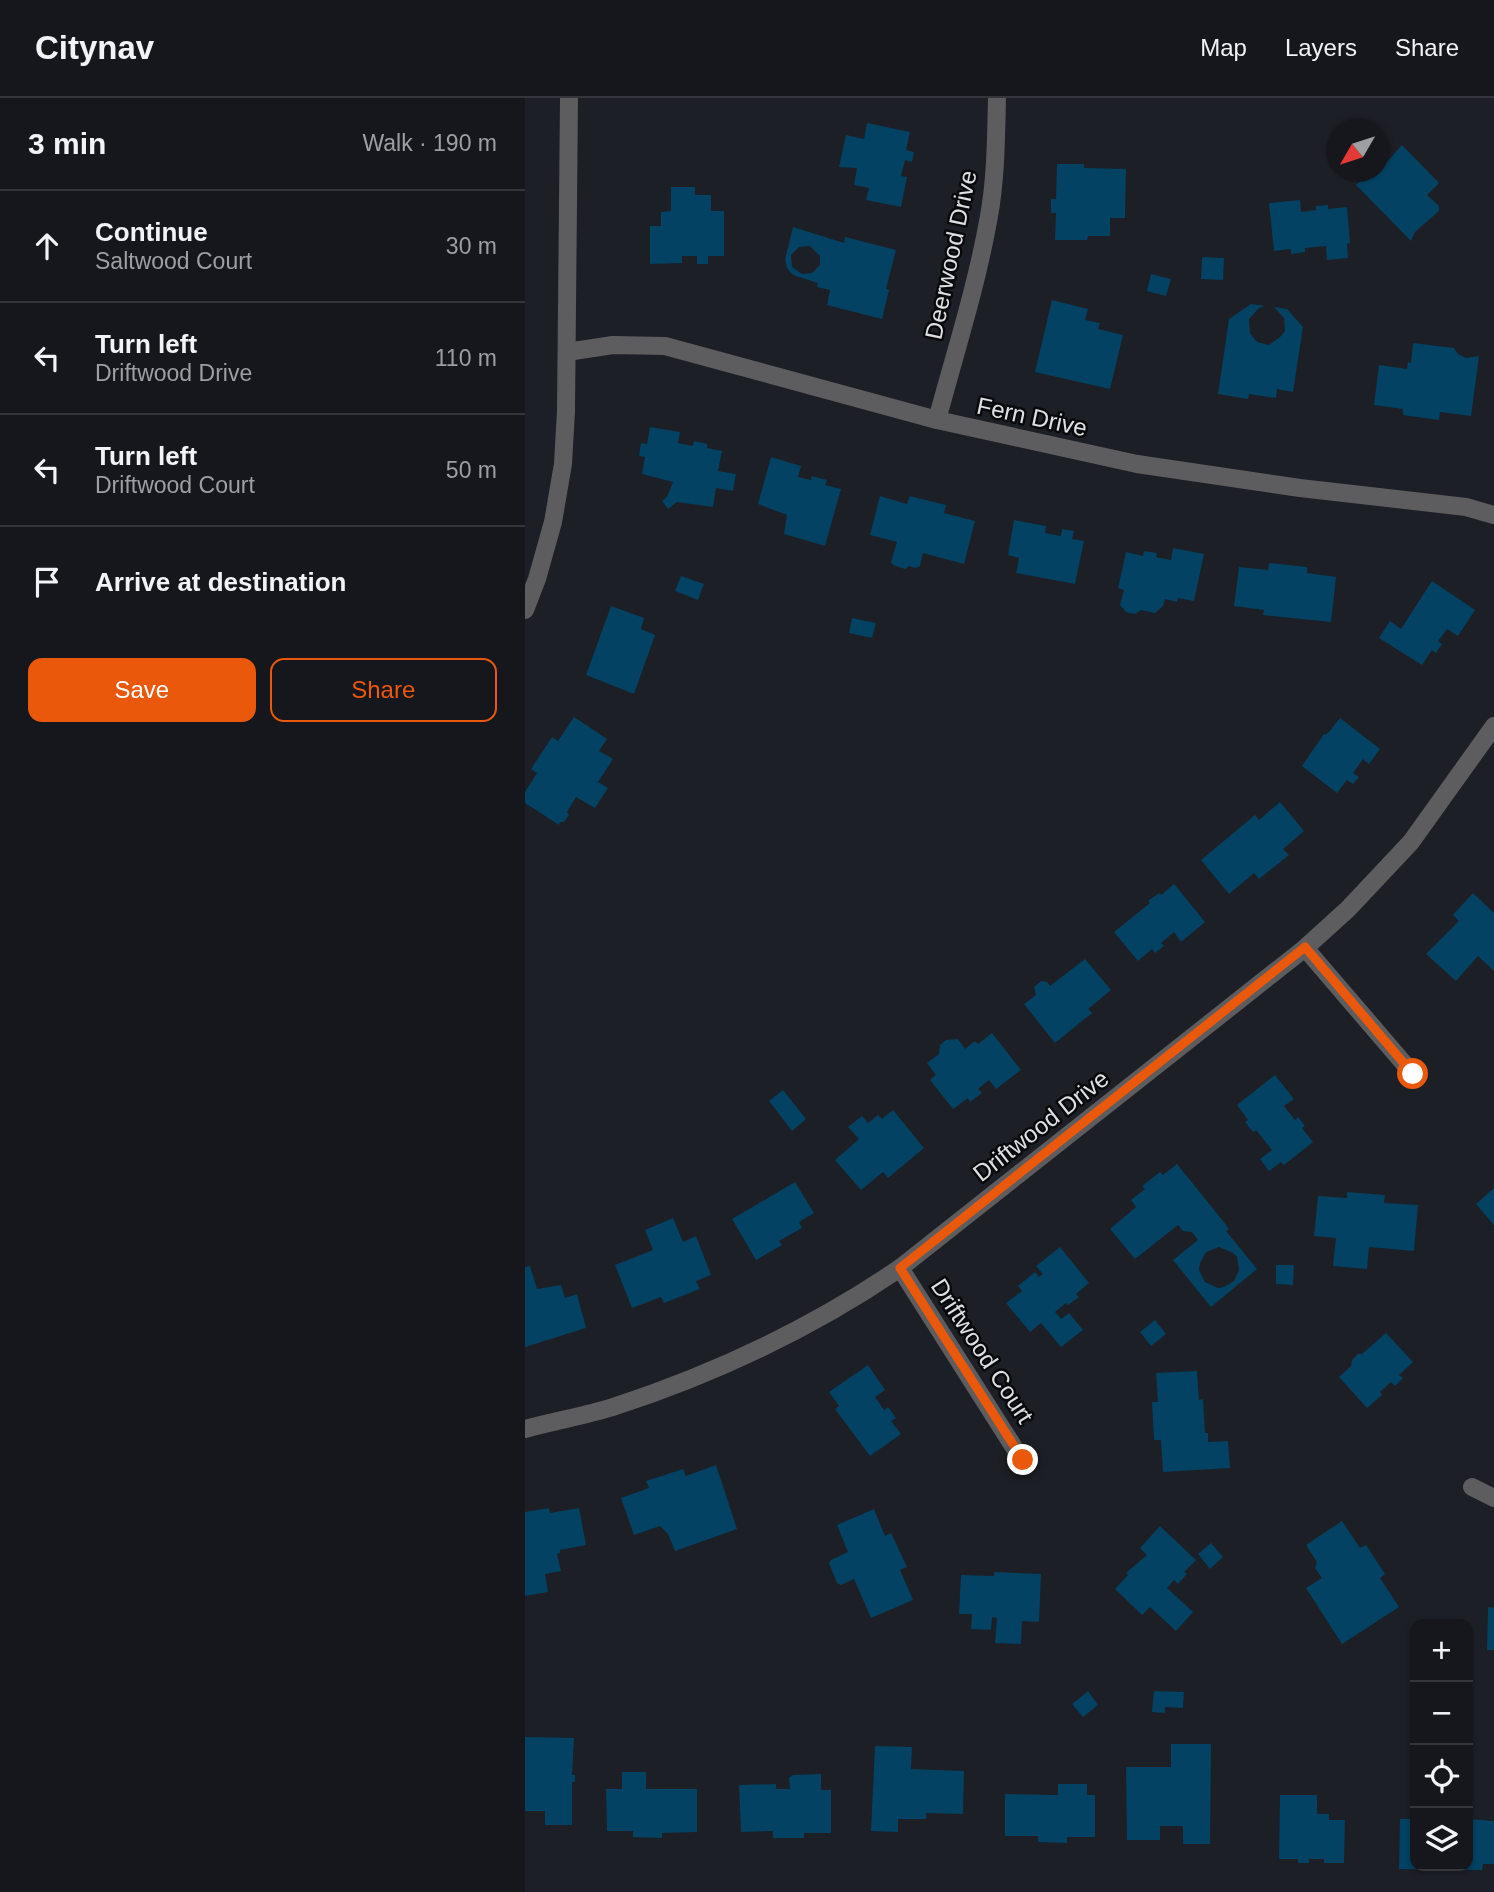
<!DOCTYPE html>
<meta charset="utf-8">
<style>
:root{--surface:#15171c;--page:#1e2025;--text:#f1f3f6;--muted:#9d9fa3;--line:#34363b;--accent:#ea580c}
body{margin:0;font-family:Helvetica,sans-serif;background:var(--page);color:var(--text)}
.controls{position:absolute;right:21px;bottom:21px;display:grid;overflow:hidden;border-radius:14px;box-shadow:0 2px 5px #0004}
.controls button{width:63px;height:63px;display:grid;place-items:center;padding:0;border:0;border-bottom:2px solid var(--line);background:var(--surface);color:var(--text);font:35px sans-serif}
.compass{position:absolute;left:801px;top:21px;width:63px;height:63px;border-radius:50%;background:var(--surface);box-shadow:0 2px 5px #0004;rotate:231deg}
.stop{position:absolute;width:21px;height:21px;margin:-16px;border:5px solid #ea580c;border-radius:50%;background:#fff}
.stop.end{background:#ea580c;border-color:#fff;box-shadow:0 2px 7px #0008}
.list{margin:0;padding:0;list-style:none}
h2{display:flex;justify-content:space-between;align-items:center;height:91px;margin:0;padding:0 28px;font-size:30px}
h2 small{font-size:23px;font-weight:400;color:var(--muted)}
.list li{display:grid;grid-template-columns:46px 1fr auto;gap:21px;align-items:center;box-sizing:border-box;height:112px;padding:0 28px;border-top:2px solid var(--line)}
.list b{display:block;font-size:26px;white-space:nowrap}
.list p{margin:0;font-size:23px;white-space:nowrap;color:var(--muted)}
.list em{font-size:23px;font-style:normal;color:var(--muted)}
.actions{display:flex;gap:14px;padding:21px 28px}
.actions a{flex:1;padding:16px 0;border:2px solid var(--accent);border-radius:14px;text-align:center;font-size:24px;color:var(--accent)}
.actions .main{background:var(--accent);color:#fff}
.icon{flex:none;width:38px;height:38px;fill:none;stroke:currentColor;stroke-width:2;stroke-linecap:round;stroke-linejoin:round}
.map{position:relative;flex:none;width:969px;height:1794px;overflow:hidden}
header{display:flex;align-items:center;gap:42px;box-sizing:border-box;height:98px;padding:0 35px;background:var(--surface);border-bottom:2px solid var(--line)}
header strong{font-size:33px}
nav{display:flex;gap:38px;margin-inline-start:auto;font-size:24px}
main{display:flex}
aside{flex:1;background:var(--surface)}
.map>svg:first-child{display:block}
</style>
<header>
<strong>Citynav</strong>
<nav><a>Map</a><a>Layers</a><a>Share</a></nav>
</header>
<main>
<aside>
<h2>3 min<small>Walk · 190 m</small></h2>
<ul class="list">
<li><svg class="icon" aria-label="ahead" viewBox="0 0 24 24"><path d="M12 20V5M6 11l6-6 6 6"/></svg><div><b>Continue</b><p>Saltwood Court</p></div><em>30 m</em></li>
<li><svg class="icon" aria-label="left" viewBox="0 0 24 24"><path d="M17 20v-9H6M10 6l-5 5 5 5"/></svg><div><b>Turn left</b><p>Driftwood Drive</p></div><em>110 m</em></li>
<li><svg class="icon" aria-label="left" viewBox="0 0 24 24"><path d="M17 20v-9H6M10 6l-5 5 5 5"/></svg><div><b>Turn left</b><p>Driftwood Court</p></div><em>50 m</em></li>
<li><svg class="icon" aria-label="arrive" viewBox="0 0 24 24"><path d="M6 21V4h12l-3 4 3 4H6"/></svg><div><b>Arrive at destination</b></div></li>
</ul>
<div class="actions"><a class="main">Save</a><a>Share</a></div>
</aside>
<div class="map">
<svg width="969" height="1794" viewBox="0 0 969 1794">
<rect width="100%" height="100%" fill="#1c1f25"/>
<g fill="#034262" fill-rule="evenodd">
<polygon points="342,25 385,34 381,52 389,54 387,64 380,62 376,78 382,79 376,109 341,102 344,90 329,87 332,70 314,69 321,37 339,41"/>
<polygon points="877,47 914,85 902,97 914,108 914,113 890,134 886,143 831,87 845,74 853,74"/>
<polygon points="532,66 559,66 559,70 601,71 600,120 585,120 585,138 563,138 562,142 530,142 531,115 526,115 526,101 531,101"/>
<polygon points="146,89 170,89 170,97 186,97 186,113 199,113 199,158 183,158 183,166 172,166 172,158 157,158 157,165 125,166 125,128 136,128 136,114 146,113"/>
<polygon points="775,102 776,114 791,112 791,108 803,107 803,111 822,109 825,145 822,146 823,160 802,162 801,148 780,150 780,154 766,156 766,151 749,153 744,105"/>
<path d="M268,129l51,16 1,-6 51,13 -10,39 3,1 -7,29 -55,-14 3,-15 -13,-3 1,-4 -25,-8 -6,-7 -2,-9zM285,148l10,10v9l-8,8 -10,1 -10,-7 -1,-12 8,-8z"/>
<polygon points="677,159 699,160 698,182 676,181"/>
<polygon points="626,176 646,181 641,198 622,193"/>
<polygon points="527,202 563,211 560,222 575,225 573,231 598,237 585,291 510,274"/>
<polygon points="726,206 740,208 734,210 724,221 725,235 732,244 744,247 755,239 760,233 759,220 749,209 762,211 778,229 768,294 752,291 751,300 724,296 723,301 693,296 704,221"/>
<polygon points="888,245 929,250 933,256 941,260 954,258 946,318 915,314 914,322 878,317 878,311 849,307 854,267 882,271 883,264 886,265"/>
<polygon points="125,329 155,334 153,345 168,348 169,343 182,346 182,350 197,353 193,373 211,376 208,393 191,390 188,409 152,404 143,411 137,403 142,399 148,384 117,376 120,359 114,358 116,345 122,346"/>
<polygon points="246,359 276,368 273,379 286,382 287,378 302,382 300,387 316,391 300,448 259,436 262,417 233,406"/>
<polygon points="355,398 382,406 385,398 421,407 419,415 450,423 439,466 398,455 395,468 390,470 384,468 380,471 368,467 366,464 372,444 345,437"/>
<polygon points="489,422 521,428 520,435 536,438 537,431 549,433 547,441 559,443 550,486 491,475 494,460 483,457"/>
<polygon points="648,450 679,456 669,503 653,500 652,504 640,501 638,508 630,515 616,512 610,516 601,514 595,507 599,492 593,490 601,454 618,458 619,453 632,455 631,459 646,462"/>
<polygon points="744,465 782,469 782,475 811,479 806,524 738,517 739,512 709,508 714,469 743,472"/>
<polygon points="156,478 179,486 173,502 150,493"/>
<polygon points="907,483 950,512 933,538 922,531 913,543 917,546 911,555 907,552 897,567 854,540 865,523 876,531"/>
<polygon points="86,508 119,520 116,531 130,537 109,596 61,577"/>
<polygon points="327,520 351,525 347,540 324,535"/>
<polygon points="49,619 82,641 74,653 88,661 73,684 83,690 70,710 51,699 42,714 44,717 39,724 35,724 34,727 0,705 0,694 12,675 6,671 27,639 33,643"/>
<polygon points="815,620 855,651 844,666 838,661 828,675 834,679 828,686 822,682 812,695 777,668 799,636 800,637 804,634"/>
<polygon points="755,704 779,733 758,751 764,757 734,781 729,775 704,796 676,762 730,717 734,722"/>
<polygon points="649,786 680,824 656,844 649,834 636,845 639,848 630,855 627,851 613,863 589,834 625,805 623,803 634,795 636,797"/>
<polygon points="948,795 969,815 969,873 953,858 931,883 901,856 934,823 928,817"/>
<polygon points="560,861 586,892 563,911 567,915 530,945 499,906 511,897 509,889 516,883 522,884 525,888"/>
<polygon points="467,935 496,972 471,991 464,982 453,991 457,995 445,1004 443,1000 428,1011 405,982 411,977 402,965 414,956 415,947 421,942 433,941 440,951 450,943 453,946"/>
<polygon points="750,977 769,1001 759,1008 770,1022 773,1019 780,1028 777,1030 788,1044 759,1067 756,1064 744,1073 735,1061 747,1052 731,1032 728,1034 720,1024 723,1022 712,1007"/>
<polygon points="258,992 281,1021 267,1033 244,1003"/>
<polygon points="368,1012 399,1050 363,1080 358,1074 336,1092 310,1062 334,1041 323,1029 337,1018 343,1025 353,1017 357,1021"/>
<path d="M652,1066l46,57 6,8 -3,2 31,38 -46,38 -38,-47 25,-20 -6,-8 -9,-1 -5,-6 -43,34 -25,-30 26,-22 -5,-7 14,-11 -3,-3 18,-14 3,3zM694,1149l14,6 4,4 2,13 -5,11 -10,6 -6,1 -13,-6 -6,-12 1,-7 6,-11z"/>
<polygon points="270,1084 289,1115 274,1124 277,1130 254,1143 257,1147 231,1162 207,1121"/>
<polygon points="969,1090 969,1127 951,1106"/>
<polygon points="822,1094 860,1097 859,1105 893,1107 889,1153 844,1149 842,1171 808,1168 811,1140 789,1138 793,1098 822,1100"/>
<polygon points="148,1120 158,1144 171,1138 186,1177 171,1183 175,1191 139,1205 136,1199 107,1210 90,1167 128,1152 120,1132"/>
<polygon points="535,1149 564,1185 551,1196 554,1199 543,1207 541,1205 530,1214 536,1221 544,1215 558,1232 536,1249 516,1225 505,1234 481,1205 497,1193 493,1188 510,1174 514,1179 518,1176 511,1168"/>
<polygon points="751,1167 769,1167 768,1187 751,1186"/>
<polygon points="5,1168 12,1191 36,1187 40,1200 52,1196 61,1230 0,1249 0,1169"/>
<polygon points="630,1222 641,1236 626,1248 615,1234"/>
<polygon points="861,1235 888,1264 874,1277 878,1280 870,1288 866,1284 855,1294 857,1297 842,1310 814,1279 826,1268 827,1262 833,1256 837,1256"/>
<polygon points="343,1267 360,1292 350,1299 359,1312 363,1309 371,1320 366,1323 376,1336 345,1358 310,1311 314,1308 304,1294"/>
<polygon points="672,1273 674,1302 678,1301 680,1335 683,1335 683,1344 703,1343 705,1370 638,1374 636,1342 629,1342 627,1304 633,1304 631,1275"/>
<polygon points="191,1367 212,1431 150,1453 143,1436 135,1428 109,1437 96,1400 124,1390 121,1383 158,1371 161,1378"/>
<polygon points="24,1410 25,1415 54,1410 61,1447 35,1452 35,1455 32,1456 36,1473 20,1476 23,1494 0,1498 0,1414"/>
<polygon points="349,1411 360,1438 366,1435 382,1469 375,1472 388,1502 346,1520 329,1481 316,1487 312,1485 304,1465 306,1462 323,1454 312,1427"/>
<polygon points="817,1423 835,1450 841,1447 860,1476 855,1480 874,1509 817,1546 781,1490 797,1480 790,1470 792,1464 781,1447"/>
<polygon points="635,1428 671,1462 659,1474 662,1476 653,1486 649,1482 642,1490 668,1514 651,1533 625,1509 617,1517 590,1491 603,1477 601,1475 622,1457 615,1450"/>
<polygon points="686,1445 698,1459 685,1471 673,1456"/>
<polygon points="469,1474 516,1476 514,1524 497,1523 496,1546 470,1545 472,1520 467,1519 466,1532 446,1531 447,1516 434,1516 436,1477 469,1478"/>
<polygon points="963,1509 969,1510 969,1552 962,1552"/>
<polygon points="563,1593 573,1607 558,1619 547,1606"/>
<polygon points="629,1593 659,1594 658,1610 640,1609 640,1615 627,1614"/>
<polygon points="0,1639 49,1640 47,1677 50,1677 50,1684 47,1684 47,1727 20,1727 20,1713 0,1713"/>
<polygon points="646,1646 686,1646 685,1746 658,1746 658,1728 635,1728 635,1742 602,1742 601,1669 646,1669"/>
<polygon points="350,1648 387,1649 386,1671 439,1673 438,1716 401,1715 401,1721 373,1721 373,1734 346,1733"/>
<polygon points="97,1674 121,1674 121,1691 172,1691 172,1734 137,1735 137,1740 108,1739 108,1733 82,1733 81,1691 97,1691"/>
<polygon points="296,1676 296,1692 306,1692 306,1735 279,1735 279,1740 248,1740 248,1733 216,1734 214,1687 251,1686 251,1691 265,1691 264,1680 268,1677"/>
<polygon points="533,1686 562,1686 562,1697 570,1697 570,1739 542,1739 542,1745 513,1744 513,1738 480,1738 480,1696 533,1697"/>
<polygon points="755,1697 792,1697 792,1716 804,1716 804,1722 820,1722 819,1765 799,1765 799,1761 784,1761 784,1765 773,1765 773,1761 754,1761"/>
<polygon points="875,1721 890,1721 890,1768 943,1768 943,1721 969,1723 969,1766 958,1766 957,1772 874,1771"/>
</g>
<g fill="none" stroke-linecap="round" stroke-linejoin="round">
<g stroke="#5d5d60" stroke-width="18">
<polyline points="42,254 88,247 140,248 412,322 612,366 775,390 941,409 969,417"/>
<path d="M412,322c18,-67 40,-135 52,-204 7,-39 7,-78 8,-118"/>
<polyline points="0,512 12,481 28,424 38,366 41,313 44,0"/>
<polyline points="780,850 888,976"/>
<polyline points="375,1170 497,1362"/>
<path d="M0,1331c29,-8 59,-13 88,-22 101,-33 199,-79 287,-139l405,-320 43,-39 63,-67 83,-116"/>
<polyline points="947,1389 969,1400"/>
</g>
</g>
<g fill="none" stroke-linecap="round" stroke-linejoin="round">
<polyline stroke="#ea580c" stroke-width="9" points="498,1362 375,1170 780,849 888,976"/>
</g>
<g text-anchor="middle" stroke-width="5" stroke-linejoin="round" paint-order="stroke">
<g font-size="24" fill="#dee0e4" stroke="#08090b">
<text transform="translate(426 157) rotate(-78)" y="8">Deerwood Drive</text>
<text transform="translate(507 319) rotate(12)" y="8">Fern Drive</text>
<text transform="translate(516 1028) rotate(-38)" y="8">Driftwood Drive</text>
<text transform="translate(457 1253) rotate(57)" y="8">Driftwood Court</text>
</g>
</g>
</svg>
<div class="controls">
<button>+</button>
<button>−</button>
<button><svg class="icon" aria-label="locate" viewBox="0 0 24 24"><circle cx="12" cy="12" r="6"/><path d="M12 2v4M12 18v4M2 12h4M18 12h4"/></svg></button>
<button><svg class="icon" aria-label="layers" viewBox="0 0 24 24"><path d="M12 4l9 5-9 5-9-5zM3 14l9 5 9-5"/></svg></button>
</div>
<svg class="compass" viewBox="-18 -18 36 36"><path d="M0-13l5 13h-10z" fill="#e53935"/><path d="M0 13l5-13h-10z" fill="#9d9fa3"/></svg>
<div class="stop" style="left:888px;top:976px"></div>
<div class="stop end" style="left:498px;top:1362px"></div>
</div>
</main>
